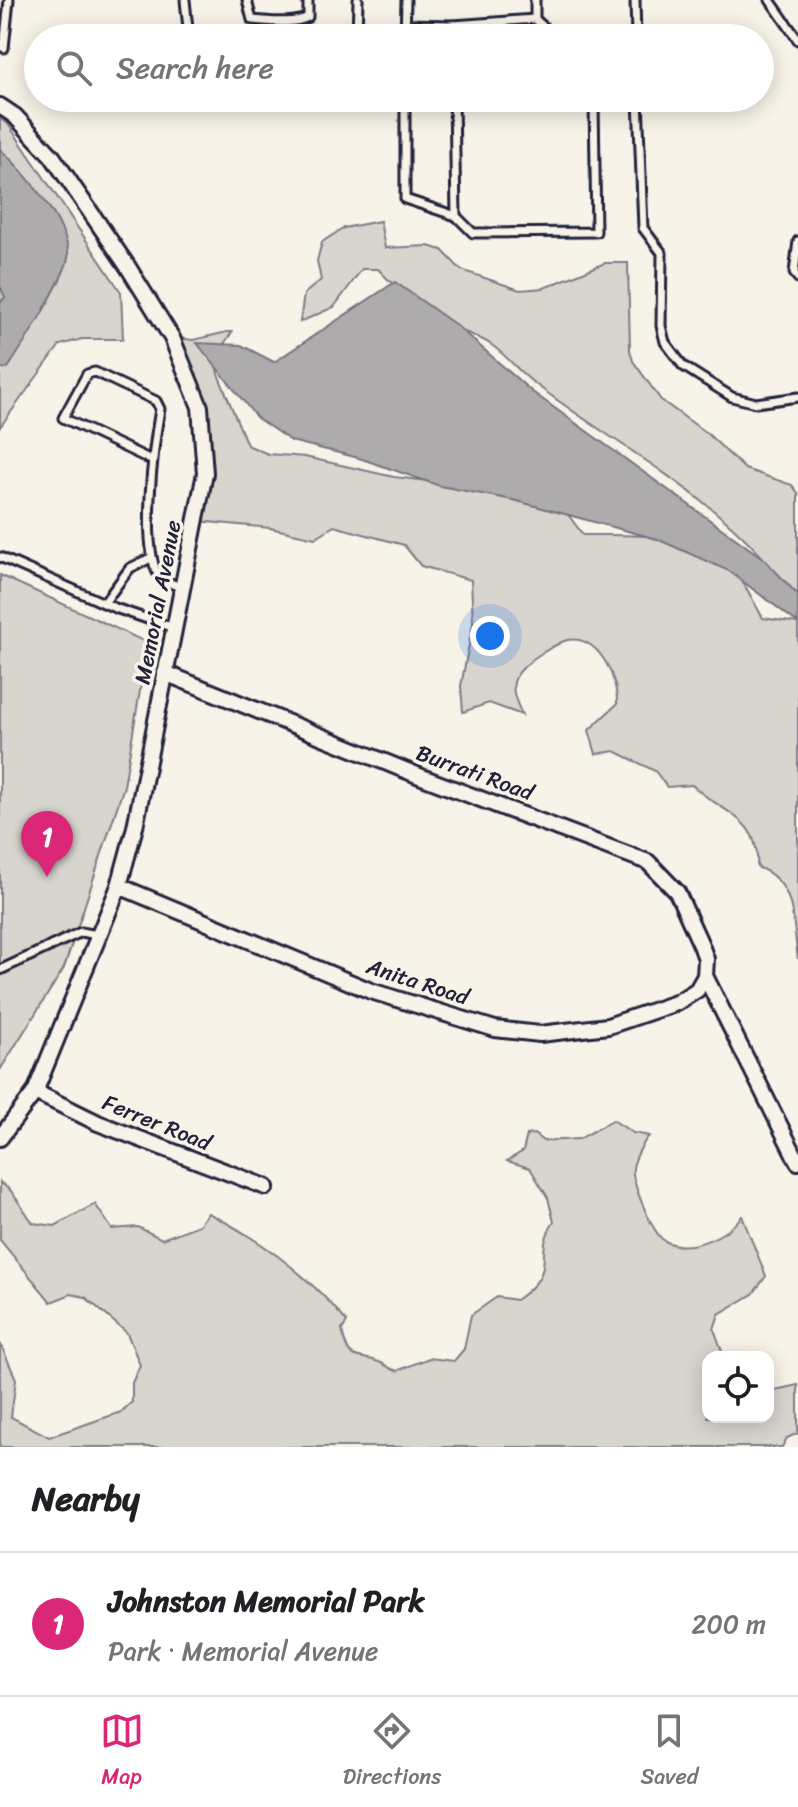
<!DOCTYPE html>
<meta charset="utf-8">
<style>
:root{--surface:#fff;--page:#f6f6f6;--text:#202124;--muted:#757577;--line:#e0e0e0;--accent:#db2777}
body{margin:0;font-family:Sriracha,sans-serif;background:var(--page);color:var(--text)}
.controls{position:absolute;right:24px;bottom:24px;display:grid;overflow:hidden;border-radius:16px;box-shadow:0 4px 20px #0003}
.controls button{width:72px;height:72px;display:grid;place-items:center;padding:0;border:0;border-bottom:2px solid var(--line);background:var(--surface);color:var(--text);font:40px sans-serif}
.you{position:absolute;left:490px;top:636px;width:28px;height:28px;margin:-20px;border:6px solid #fff;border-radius:50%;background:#1a73e8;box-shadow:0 0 0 12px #1a73e833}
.badge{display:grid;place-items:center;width:52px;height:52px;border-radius:50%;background:var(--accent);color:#fff;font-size:26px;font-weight:700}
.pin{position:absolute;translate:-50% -66px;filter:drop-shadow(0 2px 4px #0008)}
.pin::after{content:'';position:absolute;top:42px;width:28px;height:24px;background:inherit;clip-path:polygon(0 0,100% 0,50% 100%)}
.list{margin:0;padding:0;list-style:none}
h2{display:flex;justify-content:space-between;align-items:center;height:104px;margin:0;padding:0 32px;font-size:34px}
h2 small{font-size:26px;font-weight:400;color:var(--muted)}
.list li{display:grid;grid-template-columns:52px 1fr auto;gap:24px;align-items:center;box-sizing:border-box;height:144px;padding:0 32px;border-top:2px solid var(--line)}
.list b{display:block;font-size:30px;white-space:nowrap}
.list p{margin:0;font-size:26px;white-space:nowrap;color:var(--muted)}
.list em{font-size:26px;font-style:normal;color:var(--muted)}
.icon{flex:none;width:44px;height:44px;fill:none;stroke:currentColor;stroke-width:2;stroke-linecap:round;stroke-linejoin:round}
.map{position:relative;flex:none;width:798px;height:1447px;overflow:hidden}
.search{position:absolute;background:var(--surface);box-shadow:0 4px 20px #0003;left:24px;right:24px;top:24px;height:88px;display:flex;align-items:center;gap:20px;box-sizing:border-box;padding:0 28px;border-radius:44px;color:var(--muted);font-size:30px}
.sheet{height:248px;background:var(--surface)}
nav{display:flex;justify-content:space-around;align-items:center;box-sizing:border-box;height:112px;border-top:2px solid var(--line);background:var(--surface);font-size:22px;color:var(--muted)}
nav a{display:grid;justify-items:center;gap:4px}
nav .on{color:var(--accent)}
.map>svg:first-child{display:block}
</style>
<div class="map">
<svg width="798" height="1447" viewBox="0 0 798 1447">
<rect width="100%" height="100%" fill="#f7f3e8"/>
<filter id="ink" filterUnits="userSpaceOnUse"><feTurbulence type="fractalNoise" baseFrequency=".0125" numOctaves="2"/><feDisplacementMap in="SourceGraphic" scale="16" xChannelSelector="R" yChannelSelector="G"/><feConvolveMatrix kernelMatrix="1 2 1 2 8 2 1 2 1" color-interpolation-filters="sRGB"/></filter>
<g filter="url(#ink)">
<g fill="#d8d5cf" stroke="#7d7c85" stroke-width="2">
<polygon points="0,119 8,124 121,292 123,339 82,339 60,345 0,427"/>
<path d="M380,221l5,27 43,-2 14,4 19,20 59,20 24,-2 61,-25h23l2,87 3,11 28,39 48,35 36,34 47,16 6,8v111c-61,-99 -174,-152 -264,-221 -15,-11 -26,-26 -41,-37 -14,-11 -34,-15 -50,-22 -25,-13 -46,-35 -65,-55h-16l-28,38 -34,15 4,-28 17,-14 -4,-19 5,-19 22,-14z"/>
<path d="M227,332h5l-17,25 3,17 29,71 21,9 37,3 89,20 128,15 42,17 19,26c43,0 116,-4 148,31 13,14 22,36 32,52l35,5v336c-6,-35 0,-77 -41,-92 4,-50 -35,-53 -65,-82l-25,2 -12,-16 -40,-20 -19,3 -7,-24 28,-26c1,-26 -19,-73 -53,-63 -7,3 -15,8 -22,12 -9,5 -23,17 -27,26 -5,11 3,26 7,36l-33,-12 -26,9 -2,-26 12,-63 -2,-43 -50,-14 -17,-21 -70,-19 -19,12 -45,-10 -72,-7 1,-106 -29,-78 23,3z"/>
<polygon points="0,575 148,643 124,786 64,968 0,1070"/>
<path d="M613,1120l20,13 16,3c-6,6 -15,24 -16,32 -2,13 20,67 32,73 24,13 62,-5 77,-25l24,60 -13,18 -34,20 -5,15 10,28h-16v60h60v-30l7,3 23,-5v48l-11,5 -5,9h-782v-104l16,36 -5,38 38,20 72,-25 11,-10v-19l8,-18 -13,-32 -42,-36 -14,-3 -20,8 -51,-62v-58l11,9 22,32 22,3 40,-22 17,25 26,-2 24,12 37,-14 9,-12c54,27 100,62 139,109l-5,8c7,33 10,23 37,32 6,2 11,7 18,9l32,-13 25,3 10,-12 7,-34 26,-18 19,3c46,-31 15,-44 38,-78l-6,-24 -18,-30 -23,-7 16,-10 4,-16 7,-1 9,7 36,-2z"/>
</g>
<g fill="#aeabad" stroke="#76747f" stroke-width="2">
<path d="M0,149c22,20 72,78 68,109 -3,20 -47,91 -60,110l-8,1v-66l5,-6 -5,-11z"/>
<polygon points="395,282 456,325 531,391 764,559 798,595 798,623 729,571 657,539 513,500 440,486 359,458 291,441 257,418 197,343 241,345 274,362"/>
</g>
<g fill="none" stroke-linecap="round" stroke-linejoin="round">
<defs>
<g id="service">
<polyline points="185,0 189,38"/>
<path d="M247,0l5,20c16,1 42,5 56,-3v-17"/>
<polyline points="635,0 636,38"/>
<polyline points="770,0 798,40"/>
<polyline points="535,19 556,38"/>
<polyline points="405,24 453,25 453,38"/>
<polyline points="453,25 535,19 535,0"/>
<polyline points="357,38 358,0"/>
<polyline points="405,38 406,0"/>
<polyline points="0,45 4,48 9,0"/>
<polyline points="405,98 405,199 456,216 454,98"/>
<polyline points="638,98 643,228 662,253 661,326 665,342 683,366 732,397 756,403 798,397"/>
<polyline points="456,216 473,233 596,232 594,103 588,98"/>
<polyline points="798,241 794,273 798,278"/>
<path d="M151,460l-88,-42 24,-44 8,-2 61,29 4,8c-6,34 -21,144 1,170l21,9"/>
<polyline points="0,557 115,608 174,628"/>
<polyline points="104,603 130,568 151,558"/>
<polyline points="0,970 81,932 98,935"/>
</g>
<g id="minor">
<polyline points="0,106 15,116 52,156 128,267 172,338 200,407 205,473 135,827 119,886 35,1092 0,1138"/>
<polyline points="119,886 371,991 495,1029 540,1034 608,1026 676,1003 697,990 705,976 706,959 701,945 677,892 648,862 422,777 165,673"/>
<polyline points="705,976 798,1162"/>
<polyline points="35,1092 98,1123 266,1187"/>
</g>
</defs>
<use href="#service" stroke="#22223b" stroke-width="13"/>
<use href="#minor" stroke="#22223b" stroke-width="20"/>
<use href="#service" stroke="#f7f3e8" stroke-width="7"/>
<use href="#minor" stroke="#f7f3e8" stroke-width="14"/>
</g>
</g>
<g text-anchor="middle" stroke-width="7" stroke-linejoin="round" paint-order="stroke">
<g font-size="22" fill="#22223b" stroke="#f7f3e8">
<text transform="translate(157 602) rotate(-79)" y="8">Memorial Avenue</text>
<text transform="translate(475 772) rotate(20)" y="8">Burrati Road</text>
<text transform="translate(418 981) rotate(18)" y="8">Anita Road</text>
<text transform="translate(157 1122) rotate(22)" y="8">Ferrer Road</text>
</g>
</g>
</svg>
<div class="controls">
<button><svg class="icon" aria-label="locate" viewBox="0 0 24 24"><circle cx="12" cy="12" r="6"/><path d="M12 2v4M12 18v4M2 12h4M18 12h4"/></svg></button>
</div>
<div class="you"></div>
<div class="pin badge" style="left:47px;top:877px">1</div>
<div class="search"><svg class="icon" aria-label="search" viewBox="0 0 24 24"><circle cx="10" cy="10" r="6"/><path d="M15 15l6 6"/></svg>Search here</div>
</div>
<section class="sheet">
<h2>Nearby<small></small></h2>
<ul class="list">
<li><span class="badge">1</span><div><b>Johnston Memorial Park</b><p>Park · Memorial Avenue</p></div><em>200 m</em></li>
</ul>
</section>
<nav>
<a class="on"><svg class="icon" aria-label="map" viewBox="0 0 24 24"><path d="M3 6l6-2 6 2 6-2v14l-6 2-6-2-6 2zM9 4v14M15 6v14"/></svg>Map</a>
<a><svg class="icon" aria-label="directions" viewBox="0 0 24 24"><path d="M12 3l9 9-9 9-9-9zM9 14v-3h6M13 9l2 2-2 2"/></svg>Directions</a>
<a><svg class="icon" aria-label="saved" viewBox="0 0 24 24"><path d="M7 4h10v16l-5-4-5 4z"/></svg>Saved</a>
</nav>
